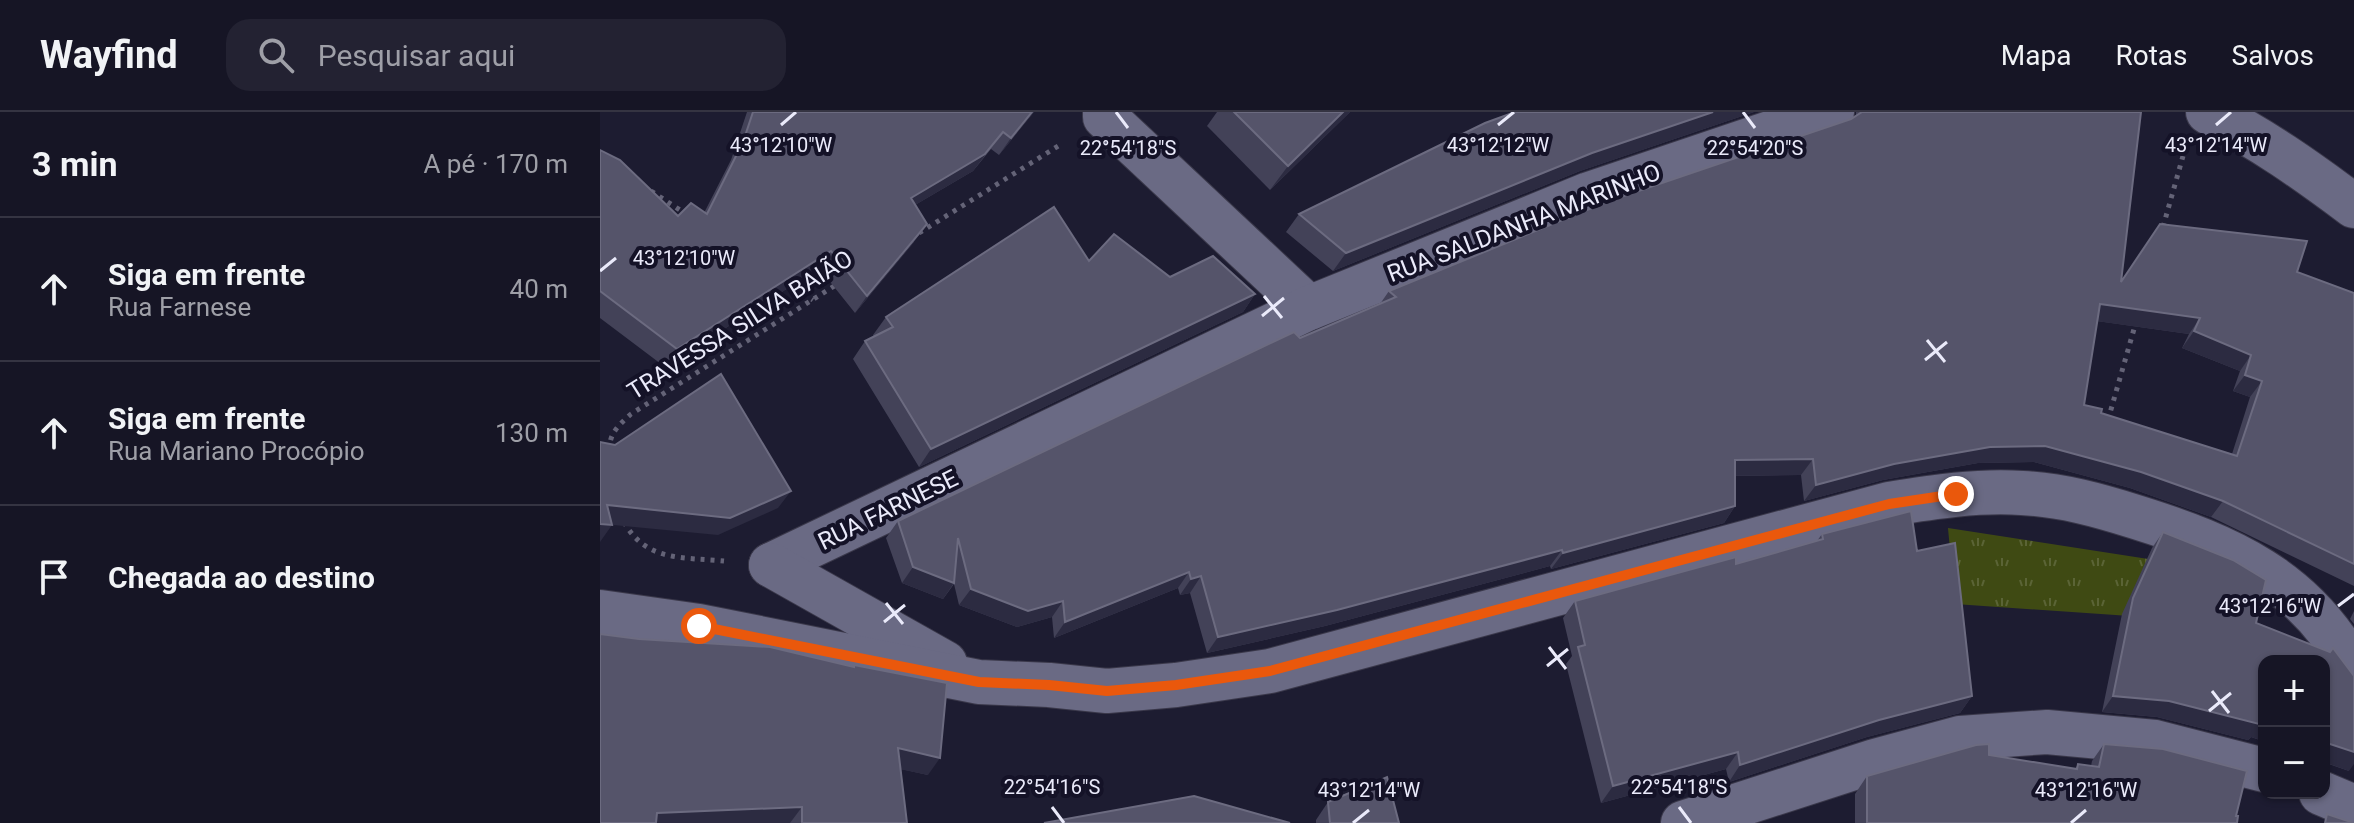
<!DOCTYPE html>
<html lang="pt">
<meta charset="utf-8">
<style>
:root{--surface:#161525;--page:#232232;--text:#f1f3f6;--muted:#9e9fa7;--line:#353442}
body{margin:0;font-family:Roboto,sans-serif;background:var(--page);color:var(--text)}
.controls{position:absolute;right:24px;bottom:24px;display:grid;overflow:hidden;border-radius:16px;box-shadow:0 2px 6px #0004}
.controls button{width:72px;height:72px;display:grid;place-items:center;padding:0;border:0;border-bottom:2px solid var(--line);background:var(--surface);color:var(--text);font:40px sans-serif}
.stop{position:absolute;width:24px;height:24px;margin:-18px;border:6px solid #ea580c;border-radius:50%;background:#fff}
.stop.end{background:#ea580c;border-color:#fff;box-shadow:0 2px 8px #0008}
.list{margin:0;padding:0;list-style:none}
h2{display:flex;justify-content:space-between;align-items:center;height:104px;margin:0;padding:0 32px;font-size:34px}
h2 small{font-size:26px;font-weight:400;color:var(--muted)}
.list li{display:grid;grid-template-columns:52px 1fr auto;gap:24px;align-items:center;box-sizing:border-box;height:144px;padding:0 32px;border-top:2px solid var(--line)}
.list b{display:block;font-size:30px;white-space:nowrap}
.list p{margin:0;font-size:26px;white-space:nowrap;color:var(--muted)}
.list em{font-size:26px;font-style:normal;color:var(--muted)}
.icon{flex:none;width:44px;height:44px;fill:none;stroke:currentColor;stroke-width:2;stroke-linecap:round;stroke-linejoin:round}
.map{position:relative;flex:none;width:1754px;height:711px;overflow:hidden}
header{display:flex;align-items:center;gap:48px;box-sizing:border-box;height:112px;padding:0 40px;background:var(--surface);border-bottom:2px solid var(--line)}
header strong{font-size:38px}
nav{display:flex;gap:44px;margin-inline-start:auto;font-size:28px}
.search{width:560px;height:72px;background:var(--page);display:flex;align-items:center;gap:20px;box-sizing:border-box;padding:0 28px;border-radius:24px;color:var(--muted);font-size:30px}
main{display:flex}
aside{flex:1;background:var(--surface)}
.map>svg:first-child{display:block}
</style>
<header>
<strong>Wayfind</strong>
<div class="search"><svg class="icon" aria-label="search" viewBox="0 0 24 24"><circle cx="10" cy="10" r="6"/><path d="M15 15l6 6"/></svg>Pesquisar aqui</div>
<nav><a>Mapa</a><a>Rotas</a><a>Salvos</a></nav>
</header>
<main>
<aside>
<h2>3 min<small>A pé · 170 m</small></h2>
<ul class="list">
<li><svg class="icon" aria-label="ahead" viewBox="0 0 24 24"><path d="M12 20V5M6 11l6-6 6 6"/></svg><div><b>Siga em frente</b><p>Rua Farnese</p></div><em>40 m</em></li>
<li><svg class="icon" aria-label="ahead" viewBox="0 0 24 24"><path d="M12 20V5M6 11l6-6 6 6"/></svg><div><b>Siga em frente</b><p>Rua Mariano Procópio</p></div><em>130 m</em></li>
<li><svg class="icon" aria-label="arrive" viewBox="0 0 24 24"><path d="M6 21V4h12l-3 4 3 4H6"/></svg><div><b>Chegada ao destino</b></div></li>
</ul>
</aside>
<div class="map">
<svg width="1754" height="711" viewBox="0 0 1754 711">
<defs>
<pattern id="grass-tufts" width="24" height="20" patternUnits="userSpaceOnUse" patternTransform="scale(2)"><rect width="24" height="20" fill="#3f4a13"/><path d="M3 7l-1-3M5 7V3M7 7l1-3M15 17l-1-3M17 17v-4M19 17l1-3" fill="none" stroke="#5b6436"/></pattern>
</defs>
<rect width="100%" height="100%" fill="#1d1c31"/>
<polygon fill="url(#grass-tufts)" points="1348,416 1574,451 1559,506 1355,492"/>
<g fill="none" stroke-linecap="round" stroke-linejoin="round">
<defs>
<g id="minor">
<polyline points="505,0 505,5 709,196"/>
<path d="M1608,0c53,26 99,59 146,94"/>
<polyline points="171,453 709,196 989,82 1232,0"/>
<polyline points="171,453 345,551"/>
<path d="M0,500l99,14 280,56 70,3 58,6 69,-6 94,-14 619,-167c44,-7 89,-14 133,-11 40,2 76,12 114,24 93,29 169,62 218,153"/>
<polyline points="1721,681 1754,695"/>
<polyline points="1083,711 1275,649 1360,626 1447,620 1555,630 1664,658"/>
</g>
</defs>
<use href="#minor" stroke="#3a384a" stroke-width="46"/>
<g stroke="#646377" stroke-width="5" stroke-dasharray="4 6" stroke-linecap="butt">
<polyline points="51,79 86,102"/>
<polyline points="1563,115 1583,44"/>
<polyline points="319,121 463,31"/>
<polyline points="187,170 213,188"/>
<polyline points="1508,308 1536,210"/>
<path d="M10,338c-2,-16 10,-26 21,-36l208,-131"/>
<path d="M24,410c22,40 59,35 100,39"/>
</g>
<use href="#minor" stroke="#6a6a84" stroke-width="44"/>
</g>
<g fill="#434258" fill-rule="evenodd">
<polygon points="147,0 434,0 399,43 391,37 373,59 315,93 314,130 255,201 219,156 65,255 0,206 0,38 78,104 104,101 131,48"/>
<polygon points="617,0 750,0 670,78 607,14"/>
<polygon points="912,0 1154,0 980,59 733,159 686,120 699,102"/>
<path d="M1256,0h285l-20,169 176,-9 57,21v293l-143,-69 -81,-29 -96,-26 -56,1 -95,17 -79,21 -3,-26 -66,1v30l-11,17 -173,46 -1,-3 -225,60 -118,27 -17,-60 -10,2 -2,-7 -124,50 -2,-21 -35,10 -58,-22 -5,-21 -11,15 -41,-16 -16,-45 12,-17 402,-183 80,-34 9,-13 462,-172 5,-3zM1497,209l92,13 -7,14 58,23 -7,20 17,6 -18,57 -131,-41 -17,-8z"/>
<polygon points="489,149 655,182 643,200 319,355 253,247 265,229 274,225 273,223 286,205"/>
<polygon points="1563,420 1656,511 1753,563 1749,659 1651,625 1648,628 1557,605 1502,600 1522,502 1552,436"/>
<polygon points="1222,422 1317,439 1372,584 1360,601 1267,625 1129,670 1126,657 1001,691 966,552 972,544 963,506 975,489 1136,452 1217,429"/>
<polygon points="1754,499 1754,512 1750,507"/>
<polygon points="254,553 328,663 301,657 307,711 0,711 252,555"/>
<polygon points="1504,632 1636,704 1637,711 1255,711 1255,682 1267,664 1389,643 1475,657 1478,652 1491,654 1492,649"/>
<polygon points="728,690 799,711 716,711 716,708"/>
</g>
<g fill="#2c2b41">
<polygon points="432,0 434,0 399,43 411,26"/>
<polygon points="743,0 750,0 670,78 688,54"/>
<polygon points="1113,0 1154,0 980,59 733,159 746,141 992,41"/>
<polygon points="403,20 373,59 298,103 311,86"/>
<polygon points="327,112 314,130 255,201 267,184"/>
<polygon points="231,139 219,156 65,255 77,237"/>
<polygon points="655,182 643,200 319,355 331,337"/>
<polygon points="1500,192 1600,206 1589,222 1489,208"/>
<polygon points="1594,219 1651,243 1640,259 1582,236"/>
<polygon points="1645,263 1662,269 1650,285 1633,279"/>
<polygon points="1445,334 1541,360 1623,389 1611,405 1530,376 1434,350 1378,351 1283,368 1204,389 1216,373 1294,352 1390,335"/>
<polygon points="1213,347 1201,363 1123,364 1135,348"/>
<polygon points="191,379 178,396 118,423 3,412 12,413 0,430 0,403 7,393"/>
<polygon points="1135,394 1124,411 951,457 963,441"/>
<polygon points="962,438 950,454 725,514 607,541 618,525"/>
<polygon points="313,455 354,471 343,487 302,471"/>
<polygon points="589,460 578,476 454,526 465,510"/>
<polygon points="601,464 590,481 580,483 591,467"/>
<polygon points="371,477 463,489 452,505 417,515 359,493"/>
<polygon points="1372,584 1360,601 1267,625 1129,670 1140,653 1279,608"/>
<polygon points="1513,584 1569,589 1662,609 1664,609 1664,629 1651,625 1648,628 1557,605 1502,600"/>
<polygon points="1724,630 1754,640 1754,652 1749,659 1724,650"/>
<polygon points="298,636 340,646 328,663 285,654"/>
<polygon points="1138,640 1126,657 1001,691 1013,674"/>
<polygon points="202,695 190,711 50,711 57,701"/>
</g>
<g fill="#55546a" stroke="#6c6b80" stroke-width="2" fill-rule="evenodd">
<polygon points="153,0 432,0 411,26 403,20 385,42 311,86 327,112 267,184 231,139 77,237 0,179 0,38 20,48 78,104 91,91 107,102 143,30"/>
<polygon points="634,0 743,0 688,54"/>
<polygon points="915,0 1113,0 992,41 746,141 699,102 885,11"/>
<path d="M1262,0h279l-20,170 39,-58 147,17 -10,31 57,21v271l-131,-63 -82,-29 -96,-26 -55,1 -96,17 -78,21 -3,-26 -78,1v46l-172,47 -1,-3 -225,60 -119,27 -17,-61 -10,3 -2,-7 -124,50 -2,-21 -35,10 -57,-22 -13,-51 -4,45 -41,-16 -15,-46 396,-189 6,6 96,-41 -7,-6 220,-90 242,-82zM1500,192l100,14 -6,13 57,24 -6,20 17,6 -25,75 -136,-43 1,-4 -18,-4z"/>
<polygon points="454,95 489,149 514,122 570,165 613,144 655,182 331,337 265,229 293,215 286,205"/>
<polygon points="121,262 191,379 130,406 7,393 12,413 0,412 0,330 15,333"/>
<polygon points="1311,399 1317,439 1355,431 1372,584 1279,608 1140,653 1138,640 1013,674 978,535 985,533 975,489 1136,445 1136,452 1223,427 1222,422"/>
<polygon points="1563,420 1633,448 1666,468 1656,511 1730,540 1733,536 1754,564 1754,640 1724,630 1724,549 1664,549 1664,609 1662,609 1659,612 1569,589 1513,584 1533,486"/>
<polygon points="0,522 39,527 170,535 254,555 254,553 347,571 340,646 298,636 307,711 202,711 202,695 57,701 56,711 0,711"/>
<polygon points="1389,632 1389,643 1477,657 1478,652 1499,655 1504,632 1563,637 1647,659 1636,704 1638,704 1637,711 1267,711 1267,664 1376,633"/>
<polygon points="787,665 799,711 730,711 728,690"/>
<polygon points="594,684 690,711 444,711"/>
<polygon points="1727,702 1754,711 1725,711"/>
</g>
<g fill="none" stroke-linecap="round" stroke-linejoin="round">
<polyline stroke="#ea580c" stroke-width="10" points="99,514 379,570 449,573 507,579 576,573 670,559 1289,392 1356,382"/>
</g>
<path fill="none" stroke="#eaeafa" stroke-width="3" d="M516,0l12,16M1143,0l12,16M181,13l15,-13M898,13l16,-13M1616,13l15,-13M0,159l16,-13M664,184l18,22M662,204l22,-18M1327,228l18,22M1325,248l22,-18M286,491l17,21M1738,494l16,-12M284,510l21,-17M949,535l17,22M947,554l21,-17M1612,579l17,22M1609,599l22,-18M452,695l12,16M1079,695l12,16M753,711l16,-13M1471,711l15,-13"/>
<g text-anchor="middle" stroke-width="8" stroke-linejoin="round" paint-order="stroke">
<g font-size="24" fill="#eaeafa" stroke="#141227">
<text transform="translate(924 111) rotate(-21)" y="8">RUA SALDANHA MARINHO</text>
<text transform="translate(140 213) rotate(-32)" y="8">TRAVESSA SILVA BAIÃO</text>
<text transform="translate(288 398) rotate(-26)" y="8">RUA FARNESE</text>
</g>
</g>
<g font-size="20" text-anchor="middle" fill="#eaeafa" stroke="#141227" stroke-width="8" stroke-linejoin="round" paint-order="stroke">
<text x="181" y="40">43°12'10"W</text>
<text x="898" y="40">43°12'12"W</text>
<text x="1616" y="40">43°12'14"W</text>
<text x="528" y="43">22°54'18"S</text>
<text x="1155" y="43">22°54'20"S</text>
<text x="84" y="153">43°12'10"W</text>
<text x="1670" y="501">43°12'16"W</text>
<text x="452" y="682">22°54'16"S</text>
<text x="1079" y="682">22°54'18"S</text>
<text x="769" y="685">43°12'14"W</text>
<text x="1486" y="685">43°12'16"W</text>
</g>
</svg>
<div class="controls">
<button>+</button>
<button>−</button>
</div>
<div class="stop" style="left:99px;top:514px"></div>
<div class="stop end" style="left:1356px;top:382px"></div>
</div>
</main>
